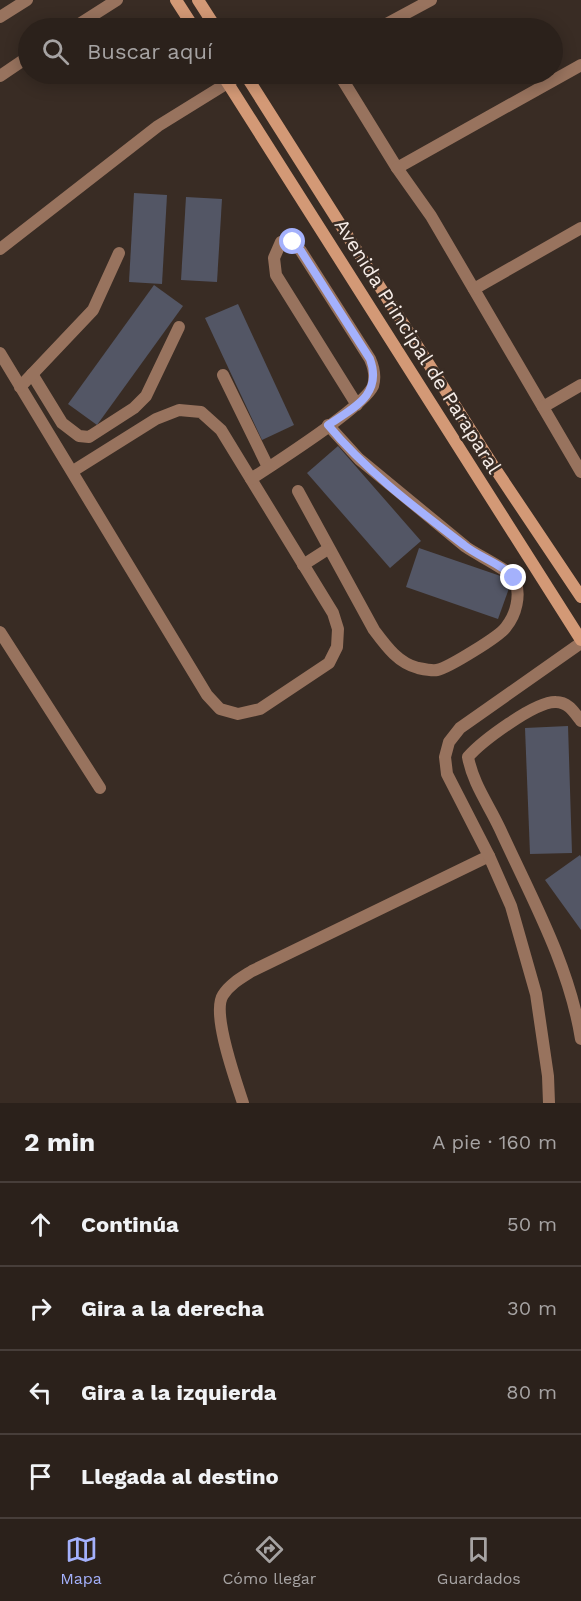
<!DOCTYPE html>
<html lang="es">
<meta charset="utf-8">
<style>
:root{--surface:#2b211b;--page:#332924;--text:#f1f3f6;--muted:#a6a3a3;--line:#473e3a;--accent:#a4b1fc}
body{margin:0;font-family:"Work Sans",sans-serif;background:var(--page);color:var(--text)}
.stop{position:absolute;width:18px;height:18px;margin:-14px;border:4px solid #a4b1fc;border-radius:50%;background:#fff}
.stop.end{background:#a4b1fc;border-color:#fff;box-shadow:0 2px 6px #0008}
.list{margin:0;padding:0;list-style:none}
h2{display:flex;justify-content:space-between;align-items:center;height:78px;margin:0;padding:0 24px;font-size:26px}
h2 small{font-size:20px;font-weight:400;color:var(--muted)}
.list li{display:grid;grid-template-columns:39px 1fr auto;gap:18px;align-items:center;box-sizing:border-box;height:84px;padding:0 24px;border-top:2px solid var(--line)}
.list b{display:block;font-size:22px;white-space:nowrap}
.list em{font-size:20px;font-style:normal;color:var(--muted)}
.icon{flex:none;width:33px;height:33px;fill:none;stroke:currentColor;stroke-width:2;stroke-linecap:round;stroke-linejoin:round}
.map{position:relative;flex:none;width:581px;height:1103px;overflow:hidden}
.search{position:absolute;background:var(--surface);box-shadow:0 3px 15px #0003;left:18px;right:18px;top:18px;height:66px;display:flex;align-items:center;gap:15px;box-sizing:border-box;padding:0 21px;border-radius:33px;color:var(--muted);font-size:22px}
.sheet{height:414px;background:var(--surface)}
nav{display:flex;justify-content:space-around;align-items:center;box-sizing:border-box;height:84px;border-top:2px solid var(--line);background:var(--surface);font-size:16px;color:var(--muted)}
nav a{display:grid;justify-items:center;gap:3px}
nav .on{color:var(--accent)}
.map>svg:first-child{display:block}
</style>
<div class="map">
<svg width="581" height="1103" viewBox="0 0 581 1103">
<rect width="100%" height="100%" fill="#392c24"/>
<g fill="#535665">
<polygon points="134,193 167,195 162,284 129,282"/>
<polygon points="186,197 222,199 217,282 181,280"/>
<polygon points="154,285 183,306 97,425 68,404"/>
<polygon points="238,304 294,425 262,440 205,318"/>
<polygon points="338,446 421,541 390,568 307,473"/>
<polygon points="419,548 512,580 498,619 406,587"/>
<polygon points="568,726 572,853 530,854 525,728"/>
<polygon points="580,855 581,857 581,930 545,880"/>
</g>
<g fill="none" stroke-linecap="round" stroke-linejoin="round">
<g stroke="#98735e" stroke-width="12">
<polyline points="0,17 27,0"/>
<polyline points="73,28 117,0"/>
<polyline points="379,28 431,0"/>
<polyline points="339,74 397,168 431,216 581,472"/>
<polyline points="0,76 28,57"/>
<polyline points="397,168 581,65"/>
<polyline points="0,249 158,126 242,74"/>
<polyline points="474,289 581,228"/>
<polyline points="0,353 207,695 220,709 238,714 260,709 329,663 337,647 338,629 333,613 221,430 201,412 179,410 156,419 73,471"/>
<polyline points="32,374 62,423 79,436 89,437 134,408 146,396 179,327"/>
<polyline points="223,375 268,467"/>
<polyline points="20,387 93,310 119,253"/>
<polyline points="543,407 581,385"/>
<path d="M251,479c24,-16 113,-72 122,-93 3,-10 1,-18 -3,-27l-69,-108 -8,-9 -6,-2 -6,2 -7,16 2,17 81,130"/>
<path d="M298,491l76,139c12,16 24,33 44,38 5,1 14,3 19,2 11,-2 63,-34 69,-43 10,-12 15,-32 9,-47 -5,-10 -38,-25 -49,-33l-107,-88 -31,-34"/>
<polyline points="303,565 328,549"/>
<polyline points="0,632 100,788"/>
<path d="M581,721c-7,-9 -13,-19 -25,-19 -21,-1 -75,40 -88,55 5,27 21,48 32,72 31,68 69,135 81,210"/>
<path d="M243,1103c-7,-22 -32,-90 -20,-108 7,-11 18,-17 29,-24l237,-115"/>
<polyline points="549,1103 548,1076 536,994 511,906 489,856 447,774 445,757 449,742 460,728 581,643"/>
</g>
<g stroke="#d39976" stroke-width="12">
<polyline points="176,0 194,28"/>
<polyline points="198,0 216,28"/>
<polyline points="222,74 581,640"/>
<polyline points="245,74 494,467 581,597"/>
</g>
</g>
<g fill="none" stroke-linecap="round" stroke-linejoin="round">
<path stroke="#a4b1fc" stroke-width="8" d="M293,242l8,9 69,108c13,36 -17,49 -42,66 38,46 89,84 136,120 16,13 37,18 50,33"/>
</g>
<g text-anchor="middle" stroke-width="5" stroke-linejoin="round" paint-order="stroke">
<g font-size="20" fill="#f6ede8" stroke="#392c24">
<text transform="translate(418 346) rotate(58)" y="7">Avenida Principal de Paraparal</text>
</g>
</g>
</svg>
<div class="stop" style="left:293px;top:242px"></div>
<div class="stop end" style="left:514px;top:578px"></div>
<div class="search"><svg class="icon" aria-label="search" viewBox="0 0 24 24"><circle cx="10" cy="10" r="6"/><path d="M15 15l6 6"/></svg>Buscar aquí</div>
</div>
<section class="sheet">
<h2>2 min<small>A pie · 160 m</small></h2>
<ul class="list">
<li><svg class="icon" aria-label="ahead" viewBox="0 0 24 24"><path d="M12 20V5M6 11l6-6 6 6"/></svg><div><b>Continúa</b></div><em>50 m</em></li>
<li><svg class="icon" aria-label="right" viewBox="0 0 24 24"><path d="M7 20v-9h11M14 6l5 5-5 5"/></svg><div><b>Gira a la derecha</b></div><em>30 m</em></li>
<li><svg class="icon" aria-label="left" viewBox="0 0 24 24"><path d="M17 20v-9H6M10 6l-5 5 5 5"/></svg><div><b>Gira a la izquierda</b></div><em>80 m</em></li>
<li><svg class="icon" aria-label="arrive" viewBox="0 0 24 24"><path d="M6 21V4h12l-3 4 3 4H6"/></svg><div><b>Llegada al destino</b></div></li>
</ul>
</section>
<nav>
<a class="on"><svg class="icon" aria-label="map" viewBox="0 0 24 24"><path d="M3 6l6-2 6 2 6-2v14l-6 2-6-2-6 2zM9 4v14M15 6v14"/></svg>Mapa</a>
<a><svg class="icon" aria-label="directions" viewBox="0 0 24 24"><path d="M12 3l9 9-9 9-9-9zM9 14v-3h6M13 9l2 2-2 2"/></svg>Cómo llegar</a>
<a><svg class="icon" aria-label="saved" viewBox="0 0 24 24"><path d="M7 4h10v16l-5-4-5 4z"/></svg>Guardados</a>
</nav>
